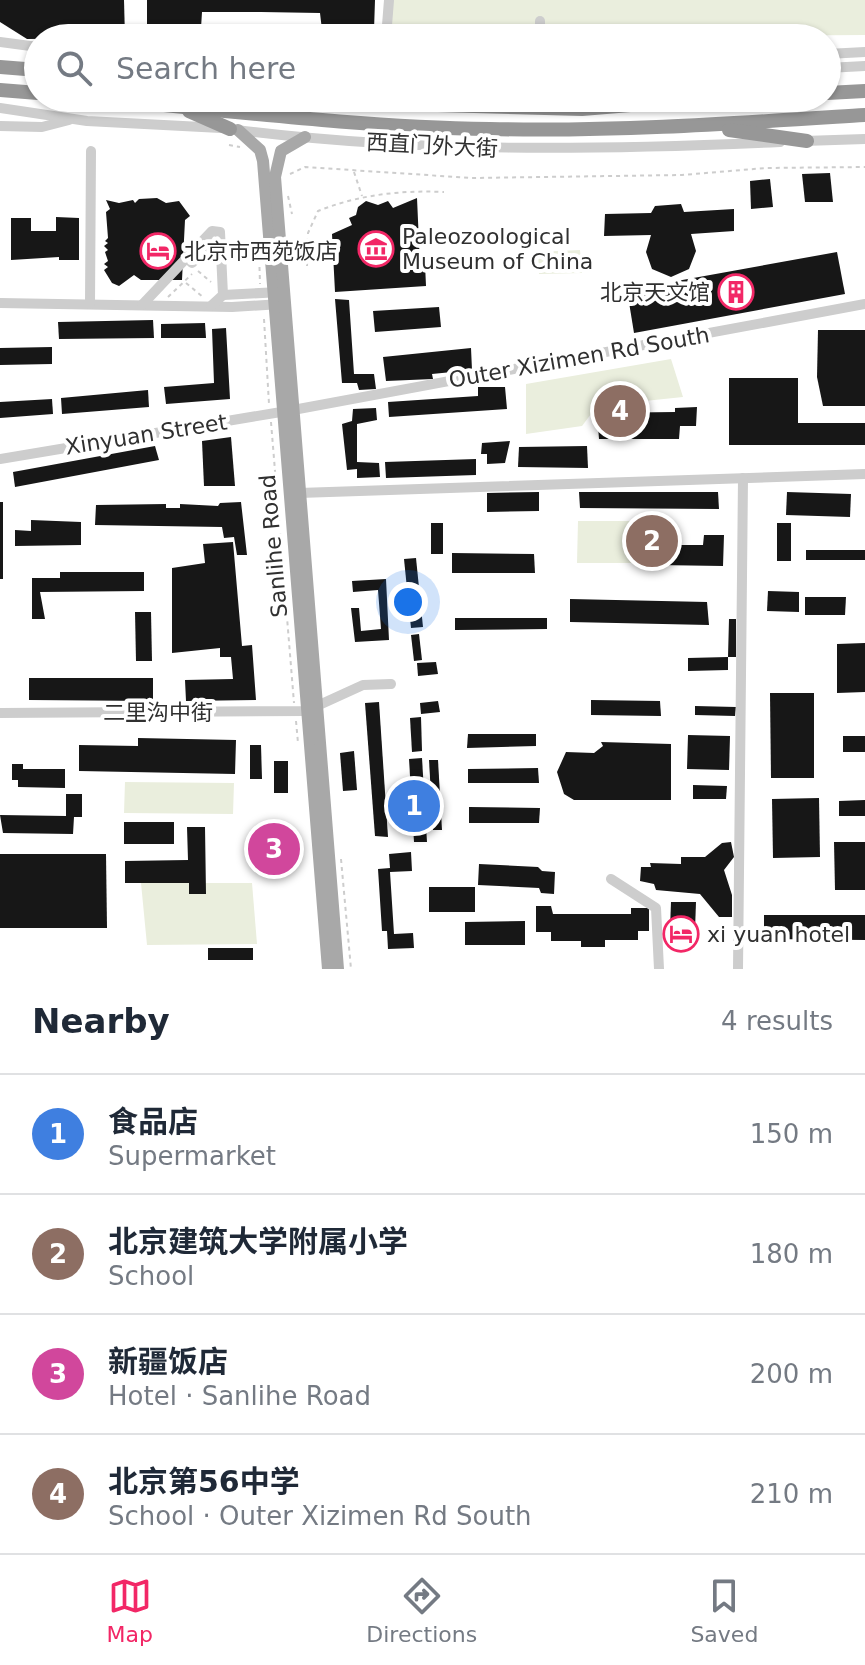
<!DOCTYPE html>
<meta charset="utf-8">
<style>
:root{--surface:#fff;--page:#f6f6f7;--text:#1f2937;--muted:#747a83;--line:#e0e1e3;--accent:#f22766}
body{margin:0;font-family:"DejaVu Sans","Noto Sans SC",sans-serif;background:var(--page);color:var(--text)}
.you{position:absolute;left:408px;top:602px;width:28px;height:28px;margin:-20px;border:6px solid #fff;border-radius:50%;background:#1a73e8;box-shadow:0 0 0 12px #1a73e833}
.badge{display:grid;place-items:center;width:52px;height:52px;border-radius:50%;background:var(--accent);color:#fff;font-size:26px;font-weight:700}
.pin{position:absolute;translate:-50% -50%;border:4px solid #fff;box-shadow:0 2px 8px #0006}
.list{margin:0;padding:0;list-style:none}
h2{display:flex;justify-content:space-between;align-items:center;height:104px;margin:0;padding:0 32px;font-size:34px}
h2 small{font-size:26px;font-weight:400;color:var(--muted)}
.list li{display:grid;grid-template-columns:52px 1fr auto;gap:24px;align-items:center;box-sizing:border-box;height:120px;padding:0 32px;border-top:2px solid var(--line)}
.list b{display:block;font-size:30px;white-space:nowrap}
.list p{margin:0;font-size:26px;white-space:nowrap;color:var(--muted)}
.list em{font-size:26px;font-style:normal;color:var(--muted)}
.icon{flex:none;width:44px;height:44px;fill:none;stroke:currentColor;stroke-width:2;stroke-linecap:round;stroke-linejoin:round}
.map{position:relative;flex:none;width:865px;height:969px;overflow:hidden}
.search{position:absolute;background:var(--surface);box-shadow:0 2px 6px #0004;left:24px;right:24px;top:24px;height:88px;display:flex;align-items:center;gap:20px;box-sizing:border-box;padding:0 28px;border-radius:44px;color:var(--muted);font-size:30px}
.sheet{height:584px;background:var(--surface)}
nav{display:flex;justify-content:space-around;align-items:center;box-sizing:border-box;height:112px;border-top:2px solid var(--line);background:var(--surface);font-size:22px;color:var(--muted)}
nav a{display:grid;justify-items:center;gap:4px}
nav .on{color:var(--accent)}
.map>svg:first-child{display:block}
</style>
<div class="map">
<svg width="865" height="969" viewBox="0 0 865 969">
<rect width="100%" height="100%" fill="#fff"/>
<g fill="#eaeedd">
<polygon points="392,0 865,0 865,35 388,38"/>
<polygon points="580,250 582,273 539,274 538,252"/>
<polygon points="671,359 683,397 597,406 582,426 526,434 526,384"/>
<polygon points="578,521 647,521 647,563 577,563"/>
<polygon points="125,782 234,783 233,814 124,813"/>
<polygon points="141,883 252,883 257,944 147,945"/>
</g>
<g fill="#171717">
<polygon points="0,0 124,0 125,38 27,39 0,22"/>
<polygon points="147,0 375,0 374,30 322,30 320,13 261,12 202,12 201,28 147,29"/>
<polygon points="830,173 833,202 805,202 802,174"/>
<polygon points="770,179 773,207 751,209 750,181"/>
<polygon points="157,198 166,203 179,201 190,216 185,220 182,280 141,280 134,275 119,286 112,283 104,270 108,267 104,264 108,261 105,252 108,250 104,246 108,243 105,241 108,238 106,212 110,209 106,200 119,203 133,200 135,203 139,199"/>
<polygon points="417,198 420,265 425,264 426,286 335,292 332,234 352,225 349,218 356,215 358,207 366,201 378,205 388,201 393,208"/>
<polygon points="681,204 684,212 734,209 734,231 691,234 696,251 689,269 671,277 652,269 646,252 651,235 604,236 605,214 651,213 655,206"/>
<polygon points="56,217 79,218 79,260 59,260 59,257 11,260 11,218 31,218 31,231 56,231"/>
<polygon points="837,252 845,294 634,333 627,290"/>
<polygon points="335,299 349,300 354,374 374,374 376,389 359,390 357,383 342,383"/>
<polygon points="439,307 441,327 375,332 373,311"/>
<polygon points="153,320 154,338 59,339 58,322"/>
<polygon points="205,323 206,338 161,338 161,324"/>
<polygon points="226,328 230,399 166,404 164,387 214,383 212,329"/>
<polygon points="818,330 865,330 865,406 823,406 817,377"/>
<polygon points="52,347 52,364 0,365 0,348"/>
<polygon points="471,348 472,370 432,374 433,379 386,381 383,357"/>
<polygon points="729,378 798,378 798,423 865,423 865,445 729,445"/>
<polygon points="478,387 505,387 507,409 389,417 388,402 478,396"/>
<polygon points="148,390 149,407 62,414 61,398"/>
<polygon points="52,399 53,414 0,418 0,402"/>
<polygon points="697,407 696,426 680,426 679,439 599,439 597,413 675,412 675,408"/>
<polygon points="376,408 377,420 357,424 357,462 379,463 380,477 357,478 357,469 347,470 342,424 352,421 353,409"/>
<polygon points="231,437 235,486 204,486 202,441"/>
<polygon points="510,441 505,463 487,464 487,454 481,454 482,443"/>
<polygon points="155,446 159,460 15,487 13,472"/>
<polygon points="587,446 588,468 518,467 519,447"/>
<polygon points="476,459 476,475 386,478 385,462"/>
<polygon points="539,492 539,511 487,512 487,493"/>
<polygon points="579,492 718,492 719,509 580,508"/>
<polygon points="787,492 851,494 850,517 786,515"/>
<rect x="0" y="502" width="3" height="77"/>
<polygon points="241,502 247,555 237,555 234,537 224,538 222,527 95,525 96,505 166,504 166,508 180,508 180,504 218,506 220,503"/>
<polygon points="31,520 81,522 81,545 15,546 15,530 31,531"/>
<rect x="431" y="523" width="12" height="31"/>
<rect x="777" y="523" width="14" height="38"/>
<polygon points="659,535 677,535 677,545 703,545 704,535 724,535 723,566 657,565"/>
<polygon points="233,542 242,646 252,645 256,700 186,701 185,680 233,679 231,657 220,657 220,648 172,653 172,568 205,563 203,544"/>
<rect x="806" y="550" width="59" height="10"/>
<polygon points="452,553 534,554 535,573 452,573"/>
<polygon points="416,558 423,627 411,628 404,559"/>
<polygon points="60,572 144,572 144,591 40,592 45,619 32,619 32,578 60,578"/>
<polygon points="386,579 389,640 355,642 351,608 359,608 361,631 381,629 378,590 353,592 352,581"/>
<polygon points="768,591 799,592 799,612 767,611"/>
<polygon points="805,597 846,597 845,615 805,615"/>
<polygon points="570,599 707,602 709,625 570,622"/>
<polygon points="135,612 151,612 152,661 136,661"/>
<polygon points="455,618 547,618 547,629 455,630"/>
<polygon points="729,619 736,619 736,657 728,657 728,670 688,671 688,658 728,657"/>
<polygon points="419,634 422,660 414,661 411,635"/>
<polygon points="865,643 865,692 837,693 837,644"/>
<polygon points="436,662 438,674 418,676 417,663"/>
<polygon points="29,678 153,678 153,701 29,700"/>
<polygon points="770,693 814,693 814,778 771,778"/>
<polygon points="591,700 660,701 661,716 591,715"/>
<polygon points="438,701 440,712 421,714 420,703"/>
<polygon points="379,702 388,837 375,836 365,703"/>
<polygon points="695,706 736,707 735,716 695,715"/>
<polygon points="421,717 422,751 412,752 410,718"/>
<polygon points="468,734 536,734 536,746 467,748"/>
<polygon points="688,735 730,736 729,770 687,769"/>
<rect x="843" y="736" width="22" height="16"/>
<polygon points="138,738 236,740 235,774 79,771 79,745 138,746"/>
<polygon points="601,742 671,744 671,800 574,800 564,794 557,772 566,752 594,753 603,746"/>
<polygon points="250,745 261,745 262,779 250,779"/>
<polygon points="354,751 357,790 343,791 340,753"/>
<polygon points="422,758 427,842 414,842 409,759"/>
<polygon points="429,760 438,760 442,830 433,830"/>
<rect x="274" y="761" width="14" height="32"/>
<polygon points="12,764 23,764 23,769 65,769 65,788 18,787 18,780 12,780"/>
<polygon points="538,768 539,783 468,783 468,769"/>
<polygon points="693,785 727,786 726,799 693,799"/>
<polygon points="66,794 82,794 82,817 74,817 73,834 3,833 0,815 66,816"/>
<polygon points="819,798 820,857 773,858 772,799"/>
<polygon points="865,800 865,816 839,816 839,801"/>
<polygon points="469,807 540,808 539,823 469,823"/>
<rect x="124" y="822" width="50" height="22"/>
<polygon points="187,827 205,827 206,894 189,894 189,883 125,883 125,861 188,860"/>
<polygon points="731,842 734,857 724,870 732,895 732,917 719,917 700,894 656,890 654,884 640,881 641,867 651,867 650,863 681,864 681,857 705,857 722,843"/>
<polygon points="834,842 865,842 865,890 835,890"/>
<polygon points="411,852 412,871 390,872 394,934 413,933 414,948 388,949 387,931 382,931 378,869 390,868 389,854"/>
<polygon points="0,854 106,854 107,928 0,928"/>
<polygon points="479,864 538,867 542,871 555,872 554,894 541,893 539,888 478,885"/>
<rect x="429" y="887" width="46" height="25"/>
<polygon points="671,902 696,902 695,930 670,929"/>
<polygon points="536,906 551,906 553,914 631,914 631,908 649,908 649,931 638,931 638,940 605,940 605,947 581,947 581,941 551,941 551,932 536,932"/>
<polygon points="764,915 865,915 865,940 764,939"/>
<polygon points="525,921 525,945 465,945 465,922"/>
<rect x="208" y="948" width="45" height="12"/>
</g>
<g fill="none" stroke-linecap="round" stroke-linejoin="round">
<g stroke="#cdcdcd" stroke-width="2" stroke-dasharray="4 4" stroke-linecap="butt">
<polyline points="229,145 240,147"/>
<polyline points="354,172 362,196"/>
<polyline points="290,174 305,167 472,178 682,175 766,168 865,167"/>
<polyline points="288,196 292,214"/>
<polyline points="259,251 260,284"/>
<path d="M307,266l1,-33 10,-22c40,-16 82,-21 126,-19"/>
<polyline points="198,271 211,282"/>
<polyline points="186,283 203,297"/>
<polyline points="168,297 192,274"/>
<polyline points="264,319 269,404"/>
<polyline points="271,422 294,703"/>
<polyline points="296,721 298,743"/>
<polyline points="341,859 351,969"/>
</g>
<g stroke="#cdcdcd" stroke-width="10">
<polyline points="540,21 540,38"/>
<polyline points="386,38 389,0"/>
<polyline points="0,42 38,47"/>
<polyline points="827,54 865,52"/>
<polyline points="827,68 865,66"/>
<polyline points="0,108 87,121 221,128"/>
<polyline points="0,126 42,127 69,120"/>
<path d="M237,130c181,23 361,20 543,12"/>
<polyline points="804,141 865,139"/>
<polyline points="186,257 192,263 212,243"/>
<polyline points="223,295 280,292"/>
<polyline points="0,303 232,307 281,304"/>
<polyline points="90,304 91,151"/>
<polyline points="142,305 212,231 220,232 223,295 211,306"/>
<polyline points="0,459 293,410 865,304"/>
<polyline points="299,493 865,474"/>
<polyline points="0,713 306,711 363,685 391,684"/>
<polyline points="611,879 656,908 659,969"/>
<polyline points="738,969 743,478"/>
</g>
<g stroke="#a8a8a8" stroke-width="12">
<polyline points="238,130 260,150 263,161 328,969"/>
<polyline points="305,137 281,151 275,177 338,969"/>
</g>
<g stroke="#979797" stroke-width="14">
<polyline points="0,67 38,70"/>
<polyline points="0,90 38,93"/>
<polyline points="827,93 865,91"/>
<path d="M92,98c132,12 265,29 398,31 125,3 250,-6 375,-14"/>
<polyline points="325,98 366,103 582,109 715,98"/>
<polyline points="189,111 230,129"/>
<polyline points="729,130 807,141"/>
</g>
</g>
<defs>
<symbol id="museum-ring" viewBox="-11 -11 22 22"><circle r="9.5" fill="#fff" stroke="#f22766" stroke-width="1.5"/><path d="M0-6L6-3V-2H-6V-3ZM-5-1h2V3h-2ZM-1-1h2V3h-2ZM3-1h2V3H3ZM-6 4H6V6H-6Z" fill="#f22766"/></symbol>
<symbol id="hotel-ring" viewBox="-11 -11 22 22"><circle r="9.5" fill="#fff" stroke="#f22766" stroke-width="1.5"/><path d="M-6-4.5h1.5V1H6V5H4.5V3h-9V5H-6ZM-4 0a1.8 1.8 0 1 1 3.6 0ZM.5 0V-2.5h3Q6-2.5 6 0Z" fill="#f22766"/></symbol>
<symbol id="building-ring" viewBox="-11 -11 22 22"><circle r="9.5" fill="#fff" stroke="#f22766" stroke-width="1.5"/><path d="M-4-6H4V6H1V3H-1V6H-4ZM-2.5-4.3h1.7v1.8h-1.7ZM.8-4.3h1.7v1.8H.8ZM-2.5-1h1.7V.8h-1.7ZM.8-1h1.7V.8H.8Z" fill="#f22766"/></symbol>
</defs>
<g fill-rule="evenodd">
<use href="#museum-ring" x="356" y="229" width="40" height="40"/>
<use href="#hotel-ring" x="138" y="231" width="40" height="40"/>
<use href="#building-ring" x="716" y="272" width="40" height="40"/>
<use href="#hotel-ring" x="661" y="914" width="40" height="40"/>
</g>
<g text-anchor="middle" stroke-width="8" stroke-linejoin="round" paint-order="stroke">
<g font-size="22" fill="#303030" stroke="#fff">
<text transform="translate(432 145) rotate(3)" y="8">西直门外大街</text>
<text transform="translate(579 357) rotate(-10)" y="8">Outer Xizimen Rd South</text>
<text transform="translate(146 434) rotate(-9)" y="8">Xinyuan Street</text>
<text transform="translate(273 546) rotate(-95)" y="8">Sanlihe Road</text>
<text x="158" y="720">二里沟中街</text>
</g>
<g font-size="22" fill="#303030" stroke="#fff" text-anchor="start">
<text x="402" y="244">Paleozoological<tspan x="402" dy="25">Museum of China</tspan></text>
<text x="184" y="259">北京市西苑饭店</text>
<text x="710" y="300" text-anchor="end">北京天文馆</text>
<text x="707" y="942">xi yuan hotel</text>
</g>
</g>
</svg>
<div class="you"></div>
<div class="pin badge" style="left:414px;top:806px;background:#3f7fe0">1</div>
<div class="pin badge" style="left:652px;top:541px;background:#8d6e63">2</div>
<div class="pin badge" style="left:274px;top:849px;background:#d1479c">3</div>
<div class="pin badge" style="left:620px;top:411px;background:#8d6e63">4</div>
<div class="search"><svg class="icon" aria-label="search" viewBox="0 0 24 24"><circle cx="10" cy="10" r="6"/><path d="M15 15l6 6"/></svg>Search here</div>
</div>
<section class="sheet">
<h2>Nearby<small>4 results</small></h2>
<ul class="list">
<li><span class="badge" style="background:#3f7fe0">1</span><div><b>食品店</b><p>Supermarket</p></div><em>150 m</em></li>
<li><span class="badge" style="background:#8d6e63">2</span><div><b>北京建筑大学附属小学</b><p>School</p></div><em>180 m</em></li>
<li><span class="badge" style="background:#d1479c">3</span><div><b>新疆饭店</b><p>Hotel · Sanlihe Road</p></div><em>200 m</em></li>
<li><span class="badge" style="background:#8d6e63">4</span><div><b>北京第56中学</b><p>School · Outer Xizimen Rd South</p></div><em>210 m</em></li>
</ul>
</section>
<nav>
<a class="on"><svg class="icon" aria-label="map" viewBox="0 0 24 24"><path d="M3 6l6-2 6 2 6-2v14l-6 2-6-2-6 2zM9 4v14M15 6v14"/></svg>Map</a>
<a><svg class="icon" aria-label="directions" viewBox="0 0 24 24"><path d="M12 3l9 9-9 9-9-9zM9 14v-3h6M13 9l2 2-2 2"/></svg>Directions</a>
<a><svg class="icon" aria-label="saved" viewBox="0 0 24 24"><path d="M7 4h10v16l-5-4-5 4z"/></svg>Saved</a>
</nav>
